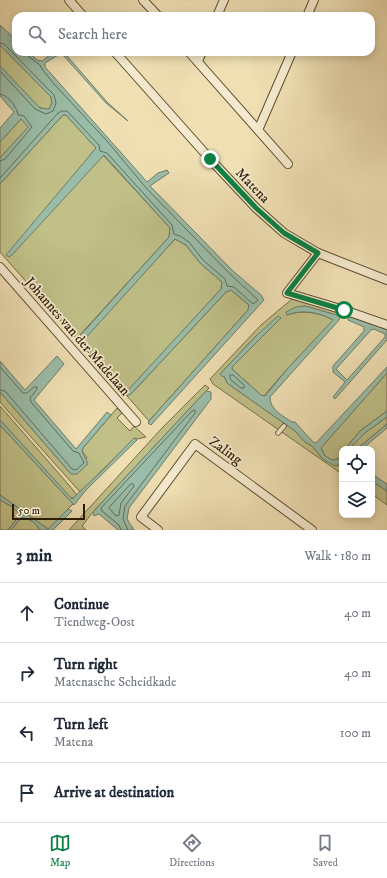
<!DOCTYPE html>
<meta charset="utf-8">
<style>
:root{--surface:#fff;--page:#f6f6f7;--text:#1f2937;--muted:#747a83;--line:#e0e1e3;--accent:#0b8043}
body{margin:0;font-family:"IM FELL DW Pica",serif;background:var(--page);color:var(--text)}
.controls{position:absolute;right:12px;bottom:12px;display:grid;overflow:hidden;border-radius:8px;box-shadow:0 2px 10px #0003}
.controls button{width:36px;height:36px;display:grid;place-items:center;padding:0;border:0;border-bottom:1px solid var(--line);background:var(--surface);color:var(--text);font:20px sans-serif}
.scale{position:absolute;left:12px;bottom:10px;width:73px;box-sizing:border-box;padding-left:4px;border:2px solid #2e1c03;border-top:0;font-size:11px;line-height:14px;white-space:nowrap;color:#2e1c03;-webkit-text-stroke:3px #f5eace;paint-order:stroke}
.stop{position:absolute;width:12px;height:12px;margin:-9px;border:3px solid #0b8043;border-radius:50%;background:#fff}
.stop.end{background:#0b8043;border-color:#fff;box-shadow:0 1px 4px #0008}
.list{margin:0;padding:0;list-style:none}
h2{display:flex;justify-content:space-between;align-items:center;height:52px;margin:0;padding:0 16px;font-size:17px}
h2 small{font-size:13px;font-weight:400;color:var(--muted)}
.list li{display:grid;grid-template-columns:26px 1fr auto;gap:12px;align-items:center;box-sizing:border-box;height:60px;padding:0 16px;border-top:1px solid var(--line)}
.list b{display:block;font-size:15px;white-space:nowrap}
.list p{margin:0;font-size:13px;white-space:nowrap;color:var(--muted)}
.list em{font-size:13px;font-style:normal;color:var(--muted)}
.icon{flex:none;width:22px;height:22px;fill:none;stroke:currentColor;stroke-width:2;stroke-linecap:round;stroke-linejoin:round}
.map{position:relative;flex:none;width:387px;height:530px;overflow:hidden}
.search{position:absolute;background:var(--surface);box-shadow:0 2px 10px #0003;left:12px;right:12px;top:12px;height:44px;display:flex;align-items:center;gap:10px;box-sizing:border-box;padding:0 14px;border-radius:12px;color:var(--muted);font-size:15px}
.sheet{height:292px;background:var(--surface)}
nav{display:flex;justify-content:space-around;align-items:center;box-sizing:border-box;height:56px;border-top:1px solid var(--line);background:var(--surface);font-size:11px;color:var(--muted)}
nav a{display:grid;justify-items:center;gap:2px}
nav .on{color:var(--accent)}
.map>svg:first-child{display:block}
</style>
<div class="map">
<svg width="387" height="530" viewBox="0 0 387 530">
<rect width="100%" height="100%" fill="#efdfb3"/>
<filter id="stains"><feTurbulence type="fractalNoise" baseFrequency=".005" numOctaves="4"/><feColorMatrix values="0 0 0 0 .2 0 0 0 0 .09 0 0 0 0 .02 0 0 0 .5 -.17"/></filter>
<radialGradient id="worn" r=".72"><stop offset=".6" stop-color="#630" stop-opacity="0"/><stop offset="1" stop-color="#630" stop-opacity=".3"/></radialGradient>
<g fill="#c0c088" stroke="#776e46">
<polygon points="0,45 51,97 52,103 49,109 46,110 37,106 0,66"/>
<polygon points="63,115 66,115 96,148 90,155 103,155 170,228 169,237 79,336 83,340 175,239 186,245 200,263 222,282 221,289 126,394 131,394 226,292 231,290 249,305 248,310 149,421 0,252 0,184"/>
<polygon points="21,119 29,127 0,158 0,142"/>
<path d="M292,299l21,4 27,9v4l-35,-10 -18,9c16,-6 32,-2 47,5l-45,47 -26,30 -31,-28v-2l28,-29 -3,-3 -37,39 4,1 3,8 68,48 10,11 7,4 12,14 15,5 3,-5v14l-129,-90 -3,-5 51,-54z"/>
<polygon points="387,373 387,411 360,431 345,449 342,449 342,453 338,459 332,460 325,456 321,448 326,442"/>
<polygon points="205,385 209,388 93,512 82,526 86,530 69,530 162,428"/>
<polygon points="0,392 71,474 87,458 82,451 83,448 117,408 122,413 117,418 130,431 134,426 146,437 137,439 135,438 80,492 0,402"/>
<polygon points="0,406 68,484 77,495 74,498 70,498 0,420"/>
<polygon points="387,417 387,424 357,449 349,449 366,432"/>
<polygon points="0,425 73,504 48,529 0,495"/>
<polygon points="372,481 387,491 387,505 372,494"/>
<polygon points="0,500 11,506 19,513 19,516 8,530 0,530"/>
<polygon points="25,517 35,523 40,530 11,530 21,518"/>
</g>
<g fill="#9abda9" stroke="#6f7d67" fill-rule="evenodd">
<path d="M0,25l16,15v12h13l8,8 5,1c9,-7 16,-13 26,-4l39,45 21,19 -22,-18 -43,-48 -3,-1 -15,9v4l102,115 11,-9 9,-3 2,3 -19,13 83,85 28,24 3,5 -113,125 -3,-2 1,-2 99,-111 1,-5 -18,-15 -5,2 -95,102 -4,2 1,-6 93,-101 1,-7 -22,-19 -14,-18 -11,-6 -92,102 -4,-4 90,-100 1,-9 -66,-73 -92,100 -3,2 -3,-2 90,-107 -30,-33h-3l-63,69v-26l28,-31 -7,-8 -21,23v-14l14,-16 -14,-16v-30l40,42 9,1 3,-6 -1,-6 -51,-52z"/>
<path d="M305,306l35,10 -1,4 -69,77c0,13 13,19 22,25h3l18,20 3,1 71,-76v6l-66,75 4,8 7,4 6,-1 4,-6v7l-3,5 -4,1 -11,-6 -12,-14 -7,-4 -10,-11 -68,-48 -3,-7 -1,1 -3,-3 37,-39 21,-19 3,2 -49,49v2l29,26 4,1 24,-29 44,-47c-14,-8 -31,-11 -46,-5l-1,-3 10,-5z"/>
<path d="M351,316l36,13v11l-52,59 -2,-2 12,-15 -12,-10v-6l31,-35v-4l-16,-7v-2zM374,329l11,5v3l-38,43 -11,-11 35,-39z"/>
<polygon points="57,356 64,364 34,400 76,449 107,412 111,415 83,448 82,451 88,464 77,474 71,474 0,392 0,361 25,390"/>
<polygon points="206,391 211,392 211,399 129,508 127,519 134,530 118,530 99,514 94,516 93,512"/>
<polygon points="387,411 387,417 366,432 349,449 345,449 360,431"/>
<polygon points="0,420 72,499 106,467 134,438 137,440 86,490 74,505 0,425"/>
<polygon points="387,424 387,428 362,449 357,449"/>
<polygon points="372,474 387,484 387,491 372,481"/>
<path d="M0,495l48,34 20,-20 4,2 -19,19h-13c-3,-6 -11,-13 -19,-12l-10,12h-3l11,-14v-3l-8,-7 -11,-6z"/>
</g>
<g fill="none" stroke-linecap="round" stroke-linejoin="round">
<g stroke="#646c56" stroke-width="1">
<polyline points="0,43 4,44 54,95 56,103 53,111 46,114 35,109 0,71"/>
<path d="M0,94c8,1 17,13 18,21l6,1 8,11 -27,32 -5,2"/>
<polyline points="0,178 58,113 62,111 67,111 99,145 100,151 107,153 172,225 174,234 180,236 189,242 203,260 225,279 227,286 234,287 253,304 258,300 230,274 147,189 107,141 54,84 42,69 40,65 28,56 27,52"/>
<polyline points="0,367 23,393 27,393 34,387 37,387 37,389 30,398 31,402 73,451 79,453 84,463 76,470 72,469 5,391 0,390"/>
<polygon points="230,375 233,375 244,385 244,388 241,388 231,380"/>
<polygon points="131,484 133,484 134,486 121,503 119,515 116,516 109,508"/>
<polyline points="121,530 119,525 102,511 101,508 192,411 195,410 195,413 125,506 123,519 128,530"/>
</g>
<defs>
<polyline id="lane" points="278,433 284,426"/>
<g id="street">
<polyline points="69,0 83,16"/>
<polyline points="143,0 158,16"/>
<polyline points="217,16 224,0"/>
<polyline points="307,16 314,0"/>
<polyline points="115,52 210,159 256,208 284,233 318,253 387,280"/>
<polyline points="189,52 288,164"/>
<polyline points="198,61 202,52"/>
<polyline points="259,128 292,52"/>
<polyline points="318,253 287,293 344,310 387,325"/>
<polyline points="0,267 136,422"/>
<polyline points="158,530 141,517 195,444 312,530"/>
</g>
</defs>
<use href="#lane" stroke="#5e4d2f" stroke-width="5.5"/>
<use href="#street" stroke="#5e4d2f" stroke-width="10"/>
<use href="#lane" stroke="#f5eace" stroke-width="4"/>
<use href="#street" stroke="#f5eace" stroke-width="8"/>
</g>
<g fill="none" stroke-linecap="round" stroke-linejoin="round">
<polyline stroke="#0b8043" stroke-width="5" points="210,159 256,208 284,233 318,253 287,293 344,310"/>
</g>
<g text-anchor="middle" stroke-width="3.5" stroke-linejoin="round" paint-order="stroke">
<g font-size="14" fill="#2e1c03" stroke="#f5eace">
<text transform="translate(253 185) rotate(46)" y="5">Matena</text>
<text transform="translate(78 336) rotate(49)" y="5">Johannes van der Madelaan</text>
<text transform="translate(226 450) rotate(36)" y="5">Zaling</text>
</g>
</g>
<rect width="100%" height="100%" filter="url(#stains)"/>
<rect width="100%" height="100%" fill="url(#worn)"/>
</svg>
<div class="controls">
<button><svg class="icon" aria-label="locate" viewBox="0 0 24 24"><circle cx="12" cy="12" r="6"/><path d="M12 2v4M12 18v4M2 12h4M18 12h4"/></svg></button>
<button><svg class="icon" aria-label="layers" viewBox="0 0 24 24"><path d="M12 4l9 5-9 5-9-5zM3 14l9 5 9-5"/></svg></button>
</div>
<div class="scale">50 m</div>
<div class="stop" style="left:344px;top:310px"></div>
<div class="stop end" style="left:210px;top:159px"></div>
<div class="search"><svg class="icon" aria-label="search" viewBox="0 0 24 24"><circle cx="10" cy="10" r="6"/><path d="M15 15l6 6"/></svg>Search here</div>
</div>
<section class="sheet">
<h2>3 min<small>Walk · 180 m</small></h2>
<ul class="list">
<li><svg class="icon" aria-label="ahead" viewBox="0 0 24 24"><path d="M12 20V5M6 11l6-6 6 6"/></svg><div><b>Continue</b><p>Tiendweg-Oost</p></div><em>40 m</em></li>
<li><svg class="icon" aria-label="right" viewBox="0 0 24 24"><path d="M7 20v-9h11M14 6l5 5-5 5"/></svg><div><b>Turn right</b><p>Matenasche Scheidkade</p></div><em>40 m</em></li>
<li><svg class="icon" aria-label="left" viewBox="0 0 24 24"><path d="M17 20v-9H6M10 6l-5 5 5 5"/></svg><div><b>Turn left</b><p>Matena</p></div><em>100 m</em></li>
<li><svg class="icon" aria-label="arrive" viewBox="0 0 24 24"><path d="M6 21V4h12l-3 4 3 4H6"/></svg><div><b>Arrive at destination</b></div></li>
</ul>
</section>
<nav>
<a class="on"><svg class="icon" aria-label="map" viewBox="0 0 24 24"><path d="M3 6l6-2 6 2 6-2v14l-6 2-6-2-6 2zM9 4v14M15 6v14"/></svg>Map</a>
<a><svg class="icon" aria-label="directions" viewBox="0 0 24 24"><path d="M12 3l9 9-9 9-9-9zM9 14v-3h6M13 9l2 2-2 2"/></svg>Directions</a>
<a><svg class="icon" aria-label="saved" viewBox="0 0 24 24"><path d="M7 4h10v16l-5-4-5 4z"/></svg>Saved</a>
</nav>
